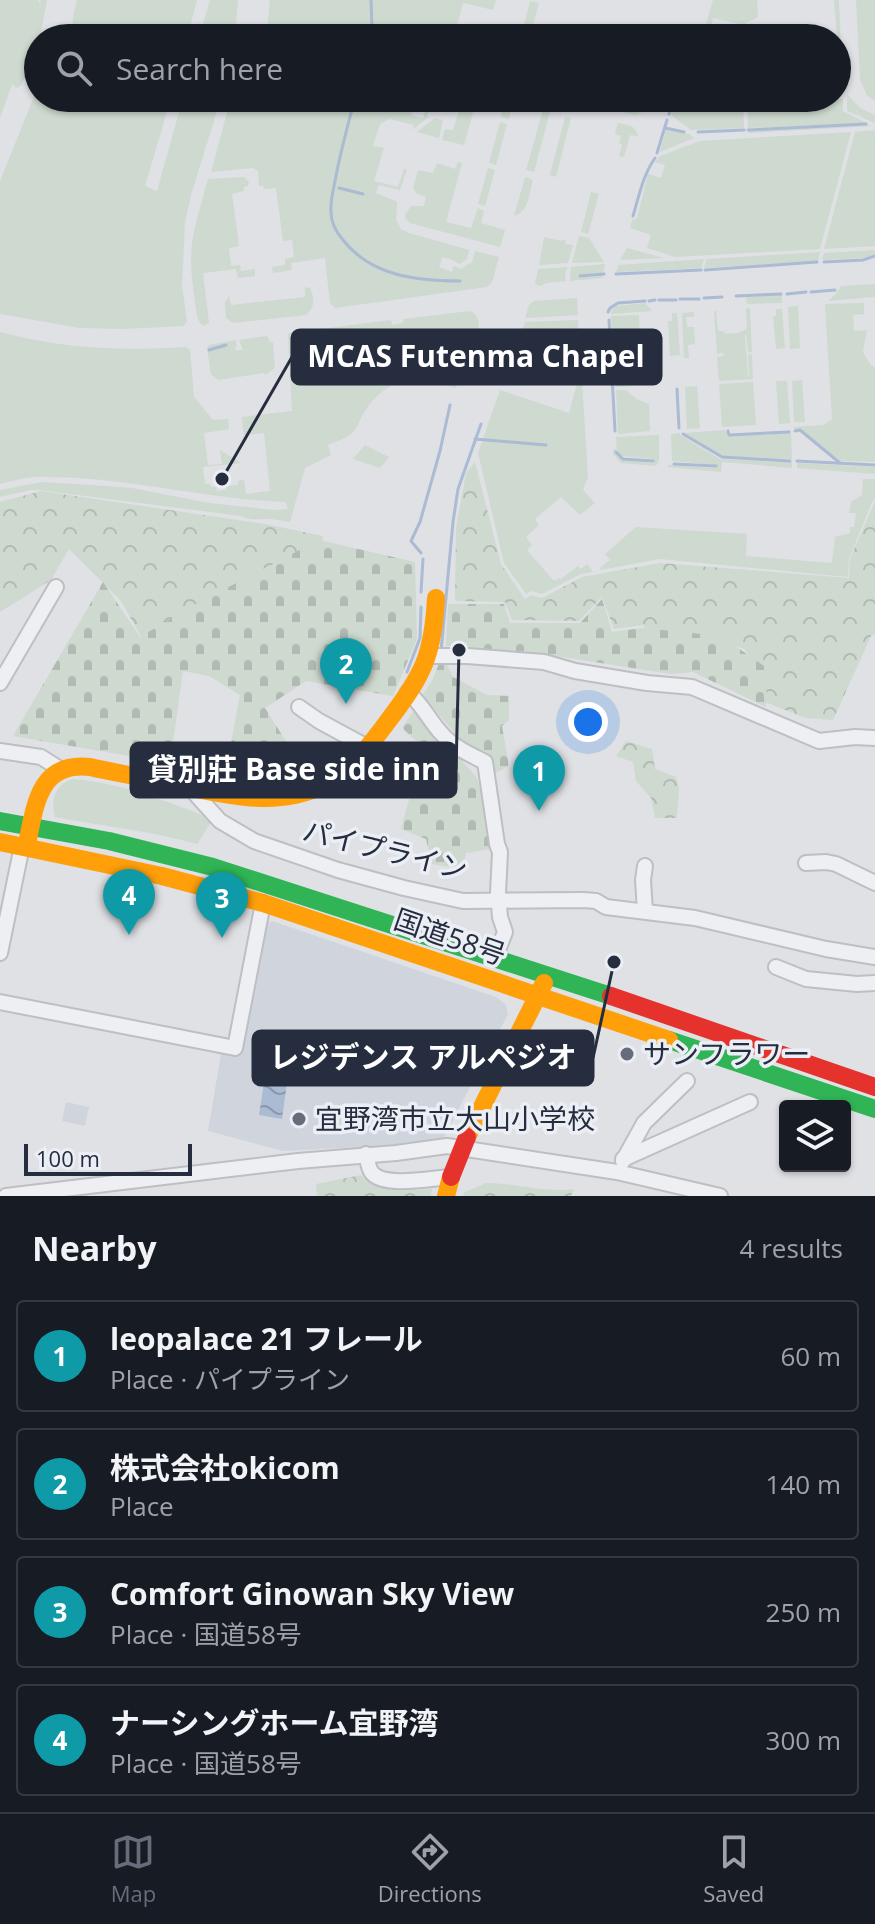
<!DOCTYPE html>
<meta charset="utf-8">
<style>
:root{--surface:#171b24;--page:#20242c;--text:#f1f3f6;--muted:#9ea1a6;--line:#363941;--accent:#666c79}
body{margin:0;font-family:"Open Sans","Noto Sans JP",sans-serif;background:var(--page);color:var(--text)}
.controls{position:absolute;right:24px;bottom:24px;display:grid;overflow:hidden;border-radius:8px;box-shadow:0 2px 6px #0004}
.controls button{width:72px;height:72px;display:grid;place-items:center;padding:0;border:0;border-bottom:2px solid var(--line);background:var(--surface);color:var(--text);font:40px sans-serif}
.scale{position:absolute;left:24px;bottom:20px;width:168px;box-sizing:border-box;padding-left:8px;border:4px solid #252d3f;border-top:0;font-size:22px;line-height:28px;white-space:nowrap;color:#252d3f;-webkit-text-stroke:6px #ebeff5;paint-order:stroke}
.you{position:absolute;left:588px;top:722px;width:28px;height:28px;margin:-20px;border:6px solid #fff;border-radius:50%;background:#1a73e8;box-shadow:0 0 0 12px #1a73e833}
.badge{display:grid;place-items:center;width:52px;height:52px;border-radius:50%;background:var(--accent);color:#fff;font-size:26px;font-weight:700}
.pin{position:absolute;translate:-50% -66px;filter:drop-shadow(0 2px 4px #0008)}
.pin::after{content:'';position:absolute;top:42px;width:28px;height:24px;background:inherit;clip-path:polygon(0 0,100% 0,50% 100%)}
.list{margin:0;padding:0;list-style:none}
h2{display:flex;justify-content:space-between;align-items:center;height:104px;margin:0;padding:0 32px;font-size:34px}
h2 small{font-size:26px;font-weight:400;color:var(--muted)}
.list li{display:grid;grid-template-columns:52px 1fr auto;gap:24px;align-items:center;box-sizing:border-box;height:112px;margin:0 16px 16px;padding:0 16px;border:2px solid var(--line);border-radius:8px}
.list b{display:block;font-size:30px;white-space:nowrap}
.list p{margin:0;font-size:26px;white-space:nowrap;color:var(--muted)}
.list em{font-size:26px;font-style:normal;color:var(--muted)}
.icon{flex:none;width:44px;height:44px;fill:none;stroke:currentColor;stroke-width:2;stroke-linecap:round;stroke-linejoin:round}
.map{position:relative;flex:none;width:875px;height:1196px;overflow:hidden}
.search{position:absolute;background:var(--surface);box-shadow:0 2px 6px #0004;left:24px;right:24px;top:24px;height:88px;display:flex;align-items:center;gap:20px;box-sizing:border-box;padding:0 28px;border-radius:44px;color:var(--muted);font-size:30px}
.sheet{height:616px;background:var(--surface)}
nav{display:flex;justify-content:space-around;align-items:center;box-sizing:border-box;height:112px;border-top:2px solid var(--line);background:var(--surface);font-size:22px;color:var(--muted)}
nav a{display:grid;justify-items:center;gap:4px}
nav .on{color:var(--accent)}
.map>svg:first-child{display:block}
</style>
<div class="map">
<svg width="875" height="1196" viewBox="0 0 875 1196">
<defs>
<pattern id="forest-crowns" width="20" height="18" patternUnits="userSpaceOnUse" patternTransform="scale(2)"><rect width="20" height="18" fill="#ced9cf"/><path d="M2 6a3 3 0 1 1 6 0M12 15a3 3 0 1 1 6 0" fill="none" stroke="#b1bbb3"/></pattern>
<pattern id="cemetery-stones" width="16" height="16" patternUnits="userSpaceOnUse" patternTransform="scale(2)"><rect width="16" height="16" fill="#ced9cf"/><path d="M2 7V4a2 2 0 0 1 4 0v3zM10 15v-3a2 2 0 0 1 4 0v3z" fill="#b1bbb3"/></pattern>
<pattern id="water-waves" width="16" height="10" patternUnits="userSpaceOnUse" patternTransform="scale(2)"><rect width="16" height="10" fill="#aabbd3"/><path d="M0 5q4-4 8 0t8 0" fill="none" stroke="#8a98ad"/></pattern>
</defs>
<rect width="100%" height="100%" fill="#dfe1e5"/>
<g fill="#d0d4dc">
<polygon points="272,921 496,997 506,1005 508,1014 443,1139 378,1146 283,1151 208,1131 221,1054 237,1056 266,924"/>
<polygon points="66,1102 89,1107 85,1126 62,1121"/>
</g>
<g fill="#ced9cf">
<path d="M0,0h38l3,5 -1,-5h7l-7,38h-2c-1,17 -11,33 -17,48l-4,2 -5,-4 -12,34z"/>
<polygon points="77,0 197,0 187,38 72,38 73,18"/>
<polygon points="210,0 238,0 235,38 199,38"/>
<polygon points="270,0 496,0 493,10 463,3 456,29 483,36 482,38 290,38 267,32"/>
<polygon points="713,0 757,0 758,17 746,23 739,38 736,38 740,24 713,18 708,38 682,37 686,24 705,28"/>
<polygon points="834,0 839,0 843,93 837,94 837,88 841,87"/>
<polygon points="856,0 875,0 875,101 867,95 860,80"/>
<polygon points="530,1 539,3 532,29 524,24"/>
<polygon points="38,87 38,98 171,98 145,186 157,191 183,98 221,98 191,195 185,222 182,285 187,321 184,326 123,329 80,328 0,314 0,181"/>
<polygon points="847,94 860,108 875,115 875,123 861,117 852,105 859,116 847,111"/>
<polygon points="231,98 422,98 420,104 414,104 411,115 423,118 426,108 430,109 427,115 429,117 412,130 414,125 389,119 380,124 373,146 384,148 374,181 398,187 404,169 407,169 400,190 379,185 376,193 397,202 396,220 401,229 409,233 469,250 467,259 460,264 455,262 455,261 443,257 439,267 452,272 454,266 461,269 472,262 475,251 499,257 492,282 487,287 335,308 330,303 325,258 291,263 292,270 273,273 272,267 285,265 285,259 294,257 292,240 283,241 276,188 264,189 263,185 259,186 258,171 253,168 211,172"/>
<polygon points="463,98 477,98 464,145 442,140 445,129 453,130"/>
<polygon points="480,98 497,98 513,102 509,119 501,117 503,106 480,100"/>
<polygon points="677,98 698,98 728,107 730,98 743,98 744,128 691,130 671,115"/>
<polygon points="747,98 762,98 767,103 843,99 843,111 866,123 748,128"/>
<polygon points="615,100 643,108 641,113 635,115 613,110"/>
<polygon points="543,110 550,112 534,172 526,170"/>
<polygon points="565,117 571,118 556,177 550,175"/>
<polygon points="435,118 443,120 439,138 417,132"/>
<polygon points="500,122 507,124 496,165 489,163"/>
<path d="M618,123c9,2 18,2 20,13l-8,-1 -6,22 -5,-1 3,-11 -3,-2 2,-7 -6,-2z"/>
<polygon points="869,125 873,126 749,133 749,131"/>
<polygon points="666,130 689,134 694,138 660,152"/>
<polygon points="875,130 875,246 824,249 855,132"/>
<polygon points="851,132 820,249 675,257 647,248 651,235 630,228 632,220 637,218 648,174 661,178 665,165 655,162 660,156 700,141"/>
<polygon points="458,162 462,163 446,222 471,228 478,208 484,211 481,223 505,230 500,247 410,223 405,218 405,215 411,206 424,206 426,197 416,193 413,188 418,170 433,173 437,163 455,169"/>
<polygon points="488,168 495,170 485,206 478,204"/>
<path d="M244,177l5,5 -1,4 -4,1v4l-12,3 7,52 -10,2 2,18 9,-1 1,6 14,-2v7l-17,2 -2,-9 -33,4 6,50 -5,3 -4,-3 -3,-6c-2,-18 -6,-38 -6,-57 0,-28 10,-54 17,-81z"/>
<path d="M525,177l8,3c-4,13 -4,32 -19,36z"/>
<polygon points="591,192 599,194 588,234 581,232"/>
<polygon points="579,236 589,238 604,262 572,263"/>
<polygon points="544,237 561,241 566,239 565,244 573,245 568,263 539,265"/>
<polygon points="627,248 664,258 620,260"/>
<polygon points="875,250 874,255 861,258 822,260 824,253"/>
<polygon points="820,252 818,261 704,268 707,259"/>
<polygon points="704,259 701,268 616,272 619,265"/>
<polygon points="605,264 603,273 578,276 580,277 603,276 603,278 570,281 571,267"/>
<polygon points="568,267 565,273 566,281 546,283 540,286 535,284 538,269"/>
<polygon points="875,284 875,297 828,301 836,294 841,286"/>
<path d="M305,287l5,1c5,10 5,20 -4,27l-73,8 -7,-5 -1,-16 4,-6 2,9 74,-8z"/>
<polygon points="782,295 782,303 747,304 746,297"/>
<polygon points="577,298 578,315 525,318 529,305 534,301"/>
<polygon points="645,303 652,311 611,314 611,310 616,306"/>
<polygon points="864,303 864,314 853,315 854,331 867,330 863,352 870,364 875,368 875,462 840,461 801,429 794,429 794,427 824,425 832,419 825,304"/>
<polygon points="798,306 800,348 790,349 788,307"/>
<polygon points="750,308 752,352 748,352 746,334 745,335 748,376 749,376 748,355 752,354 753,379 719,381 717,357 724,356 723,353 717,354 714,311 716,311 718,331 723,331 726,334 737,333 747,329 746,309"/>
<polygon points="776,309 782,309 785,348 776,349 773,316 776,316"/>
<path d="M470,311c15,8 7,21 3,35l-5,1 -12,41c-35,-11 -65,-14 -89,20 -6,7 -9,20 -16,26 -6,5 -16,8 -23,11l3,10 -26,13 -15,54c-7,-1 -15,-3 -22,-3 -10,0 -17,2 -27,-3l-202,-26h-9l-30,7v-7l42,-8 64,4 26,2 77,15 65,7 14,-1 -2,-7c-83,-3 -165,-27 -250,-25 -12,0 -24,4 -36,7v-152c63,17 121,19 186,15l4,3 4,47 19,23 15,-1 1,10 -25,4 4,32 14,-1 -2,-14 21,13 -38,4 2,17h5l1,3h5l1,4 9,-1v-4l12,-1v-4l6,-1 2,14 24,-3 -6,-58 -20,2 -2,-18 50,-6 -4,-76 1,-2 102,-13 1,5 11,-2v-4z"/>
<polygon points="694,312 694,317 686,317 687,327 694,327 695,344 688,345 689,358 684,358 682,313"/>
<polygon points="672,313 677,313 680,355 670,356 668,321 672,321"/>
<polygon points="639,315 641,358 613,360 611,316"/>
<polygon points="578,320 581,371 578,375 563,371 566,359 538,350 539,346 520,340 525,322"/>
<polygon points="267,336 270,342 273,342 275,368 265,375 264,373 218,380 211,374 207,348 209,345 236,340 237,347 235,347 235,350 243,350 239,340"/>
<polygon points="642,362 643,372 636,371 637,375 643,374 643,385 616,387 614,363"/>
<polygon points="578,380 582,381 588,477 583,490 595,503 580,515 561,497 535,519 539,525 526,537 532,545 527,550 554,581 559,578 561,579 578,566 581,569 587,564 593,572 581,574 542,594 531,591 526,594 504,563 478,453 500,390 569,413"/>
<polygon points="802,380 805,422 794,422 792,381"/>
<polygon points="776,381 787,381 790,423 779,424"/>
<polygon points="753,382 756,425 722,427 719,384"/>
<polygon points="697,386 700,428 687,429 685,387"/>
<polygon points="616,390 626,390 637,399 649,404 650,431 618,434"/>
<polygon points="726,430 728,436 791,433 792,459 722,456 684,433"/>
<polygon points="680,433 680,435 720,459 792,462 792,468 722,462 721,472 668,467 668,465 717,468 717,465 672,461 671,434"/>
<polygon points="659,435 659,460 656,466 621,463 613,454 613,450 615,449 620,458 624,460 653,463 653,459 621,456 617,452 616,437"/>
<polygon points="365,445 389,457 380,468 353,459"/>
<polygon points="797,463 875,467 875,474 797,468"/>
<polygon points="863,479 875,479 875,499 872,502 849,559 848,577 660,559 600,570 600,568 610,560 605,554 636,527 747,534 746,556 832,563 835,537 850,533 850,527 854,527 856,513 849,513 851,502 862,495"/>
<path d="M73,779c49,4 95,23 140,40l-16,25c-46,-13 -95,-18 -142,-27 -5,-18 1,-33 18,-38z"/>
</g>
<g fill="url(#forest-crowns)">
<polygon points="475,462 501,564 525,599 531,595 542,598 582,577 660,563 849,578 850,559 875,501 875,636 872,634 833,720 805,718 763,701 758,666 744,649 716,639 655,648 643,625 614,629 602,597 579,621 512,620 505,602 455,601 456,528 466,473"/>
<polygon points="41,491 265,524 323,536 319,574 148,649 121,601 69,549 51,580 0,612 0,502"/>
<polygon points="626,741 652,749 655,769 676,777 679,789 677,818 655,818 651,798 636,781 633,762 616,756"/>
<path d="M361,1175c16,21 47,15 71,14l-1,7h-114l-1,-12z"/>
<path d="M486,1183c29,0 59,10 88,6l-3,7h-108l2,-4z"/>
</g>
<g fill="url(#cemetery-stones)">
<polygon points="319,540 415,562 417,639 393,696 306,681 265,708 299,762 287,771 231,743 240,695 209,676 183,671 170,763 13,736 103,582 140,637 188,608"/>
<polygon points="602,599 612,632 642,628 721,636 767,668 766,707 693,672 671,674 530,652 446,646 448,604 504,604 510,623 580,623"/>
<polygon points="440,661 446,663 453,677 487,695 509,696 509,720 502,726 509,766 492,775 422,696 432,681"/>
<polygon points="416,708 477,778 484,805 491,849 466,853 463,869 432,864 426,839 401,829 423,749 422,746 402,728"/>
</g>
<polygon fill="url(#water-waves)" points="266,1070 288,1075 282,1119 259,1115"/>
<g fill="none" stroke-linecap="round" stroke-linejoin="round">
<g stroke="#aabbd3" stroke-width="3">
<polyline points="370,38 372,29 371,0"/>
<path d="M355,98c-7,26 -14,52 -19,78 -2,12 -6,24 -5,36 0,10 6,21 12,28 28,36 74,41 117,41"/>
<polyline points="703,98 727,105 729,98"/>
<polyline points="669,114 675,98"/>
<polyline points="665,128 684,132"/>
<polyline points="748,130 866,124"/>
<polyline points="698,132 744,130"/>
<polyline points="657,153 667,120"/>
<polyline points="339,188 363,194"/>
<path d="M633,216c6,-20 10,-41 22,-58"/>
<polyline points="824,262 863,260 875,256"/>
<polyline points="705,270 817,262"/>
<polyline points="616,274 701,270"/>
<polyline points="580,276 604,274"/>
<polyline points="811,292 835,290"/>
<polyline points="787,294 806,292"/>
<polyline points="736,296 781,294"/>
<polyline points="704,298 722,297"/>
<polyline points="680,299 699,299"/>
<polyline points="659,300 676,300"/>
<polyline points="649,301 655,300"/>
<polyline points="608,312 610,308 618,303 645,301"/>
<polyline points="609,320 615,431"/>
<polyline points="209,350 226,345"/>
<polyline points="677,389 679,428"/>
<polyline points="728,431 729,435 789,432"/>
<polyline points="795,431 800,430 840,463"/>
<polyline points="683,434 722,457 790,461"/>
<polyline points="475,439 546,445"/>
<polyline points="616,452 623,459 653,461"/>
<polyline points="797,461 875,465"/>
<polyline points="674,464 716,466"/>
<polyline points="421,553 411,541 420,522 440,451 450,405"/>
<polyline points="421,592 423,559"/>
<polyline points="441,651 453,522 458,489 481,424"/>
<polyline points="407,672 420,638 421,607"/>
</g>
<defs>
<g id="street">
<polyline points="428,656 467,656 544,662 575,671 647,683 692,687 819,741 855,737 875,738"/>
<polyline points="0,683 56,587"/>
<path d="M408,692c14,12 21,28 33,41 12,14 28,21 44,29l12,82 3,8 -2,41 2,24 5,15 -10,26"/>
<polyline points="299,707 319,721 369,748"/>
<polyline points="0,751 41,757 60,769"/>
<polyline points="190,788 220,821 254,841 338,870 404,888 463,901 583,900 596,901 606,907 695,918 826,949 875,957"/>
<polyline points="806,863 826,862 836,864 875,883"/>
<polyline points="645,866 643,880 645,911"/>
<polyline points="0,953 22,846"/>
<polyline points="776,967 806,979 857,984 875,983"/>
<polyline points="0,1002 235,1048 263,903"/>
<path d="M366,1154c2,7 2,14 6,19 13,15 60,5 79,4"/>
<polyline points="623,1159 750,1102"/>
<polyline points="623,1161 644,1123 687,1081"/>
<polyline points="6,1196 298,1161 396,1153 447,1146 617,1172 720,1196"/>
</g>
</defs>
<use href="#street" stroke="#bdbfc3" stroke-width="18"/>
<use href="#street" stroke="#eeeff2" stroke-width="14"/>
<g stroke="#30b455" stroke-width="18">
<polyline points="0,821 109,841 213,867 611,996"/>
<polyline points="669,1040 875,1109"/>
</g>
<g stroke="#ff9f0a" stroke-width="18">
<path d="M28,839c8,-39 13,-77 62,-72 26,6 52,10 78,16 51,10 106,27 156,2 27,-14 46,-40 64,-64 35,-46 45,-65 48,-123"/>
<polyline points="0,842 162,876 263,903 669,1040"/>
<polyline points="467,1137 544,983"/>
<polyline points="446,1196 451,1177"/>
</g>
<polyline stroke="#e5322d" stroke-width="18" points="611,996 875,1087"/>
<polyline stroke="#e5322d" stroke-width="18" points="451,1177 467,1137"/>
</g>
<g fill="#666c79" stroke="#ebeff5" stroke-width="3">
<circle cx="627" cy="1054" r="8"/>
<circle cx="299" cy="1119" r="8"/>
</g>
<g text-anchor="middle" stroke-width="7" stroke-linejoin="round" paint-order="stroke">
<g font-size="28" fill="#252d3f" stroke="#ebeff5">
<text transform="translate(385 850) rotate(14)" y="10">パイプライン</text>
<text transform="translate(450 937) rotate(19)" y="10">国道58号</text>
</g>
<g font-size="28" fill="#252d3f" stroke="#ebeff5" text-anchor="start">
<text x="643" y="1064">サンフラワー</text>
<text x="315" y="1129">宜野湾市立大山小学校</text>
</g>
</g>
<path fill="none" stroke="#252d3f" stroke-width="3" d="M222 479L292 357M459 650L456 770M614 962L593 1058"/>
<g fill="#252d3f" stroke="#ebeff5" stroke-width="3">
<circle cx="222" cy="479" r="8"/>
<circle cx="459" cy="650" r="8"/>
<circle cx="614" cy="962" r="8"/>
</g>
<g fill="#252d3f" stroke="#252d3f" stroke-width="3">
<rect x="292" y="330" width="369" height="54" rx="8"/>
<rect x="131" y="743" width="325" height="54" rx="8"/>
<rect x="253" y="1031" width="340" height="54" rx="8"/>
</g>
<g font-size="30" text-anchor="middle" font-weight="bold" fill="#fff">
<text x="476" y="367">MCAS Futenma Chapel</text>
<text x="294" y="780">貸別莊 Base side inn</text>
<text x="423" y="1068">レジデンス アルペジオ</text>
</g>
</svg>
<div class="controls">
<button><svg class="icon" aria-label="layers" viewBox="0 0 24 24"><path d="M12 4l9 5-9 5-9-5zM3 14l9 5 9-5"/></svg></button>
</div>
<div class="scale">100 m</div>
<div class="you"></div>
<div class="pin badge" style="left:539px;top:811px;background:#0f9aa8">1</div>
<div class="pin badge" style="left:346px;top:704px;background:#0f9aa8">2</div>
<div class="pin badge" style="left:222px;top:938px;background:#0f9aa8">3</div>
<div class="pin badge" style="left:129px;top:935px;background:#0f9aa8">4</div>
<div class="search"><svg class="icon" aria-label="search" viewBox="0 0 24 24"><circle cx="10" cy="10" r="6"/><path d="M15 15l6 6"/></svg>Search here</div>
</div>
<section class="sheet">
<h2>Nearby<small>4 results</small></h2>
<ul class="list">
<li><span class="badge" style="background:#0f9aa8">1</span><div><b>leopalace 21 フレール</b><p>Place · パイプライン</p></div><em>60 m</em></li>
<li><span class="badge" style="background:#0f9aa8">2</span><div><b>株式会社okicom</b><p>Place</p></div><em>140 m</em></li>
<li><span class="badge" style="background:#0f9aa8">3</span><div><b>Comfort Ginowan Sky View</b><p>Place · 国道58号</p></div><em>250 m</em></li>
<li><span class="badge" style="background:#0f9aa8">4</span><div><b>ナーシングホーム宜野湾</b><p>Place · 国道58号</p></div><em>300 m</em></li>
</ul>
</section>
<nav>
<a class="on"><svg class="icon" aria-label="map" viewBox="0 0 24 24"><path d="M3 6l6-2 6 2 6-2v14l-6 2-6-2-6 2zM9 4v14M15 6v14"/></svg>Map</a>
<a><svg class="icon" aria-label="directions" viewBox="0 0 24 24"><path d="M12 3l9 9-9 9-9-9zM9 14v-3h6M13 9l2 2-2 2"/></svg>Directions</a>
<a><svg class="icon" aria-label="saved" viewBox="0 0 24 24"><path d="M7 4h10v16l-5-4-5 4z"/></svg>Saved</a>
</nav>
